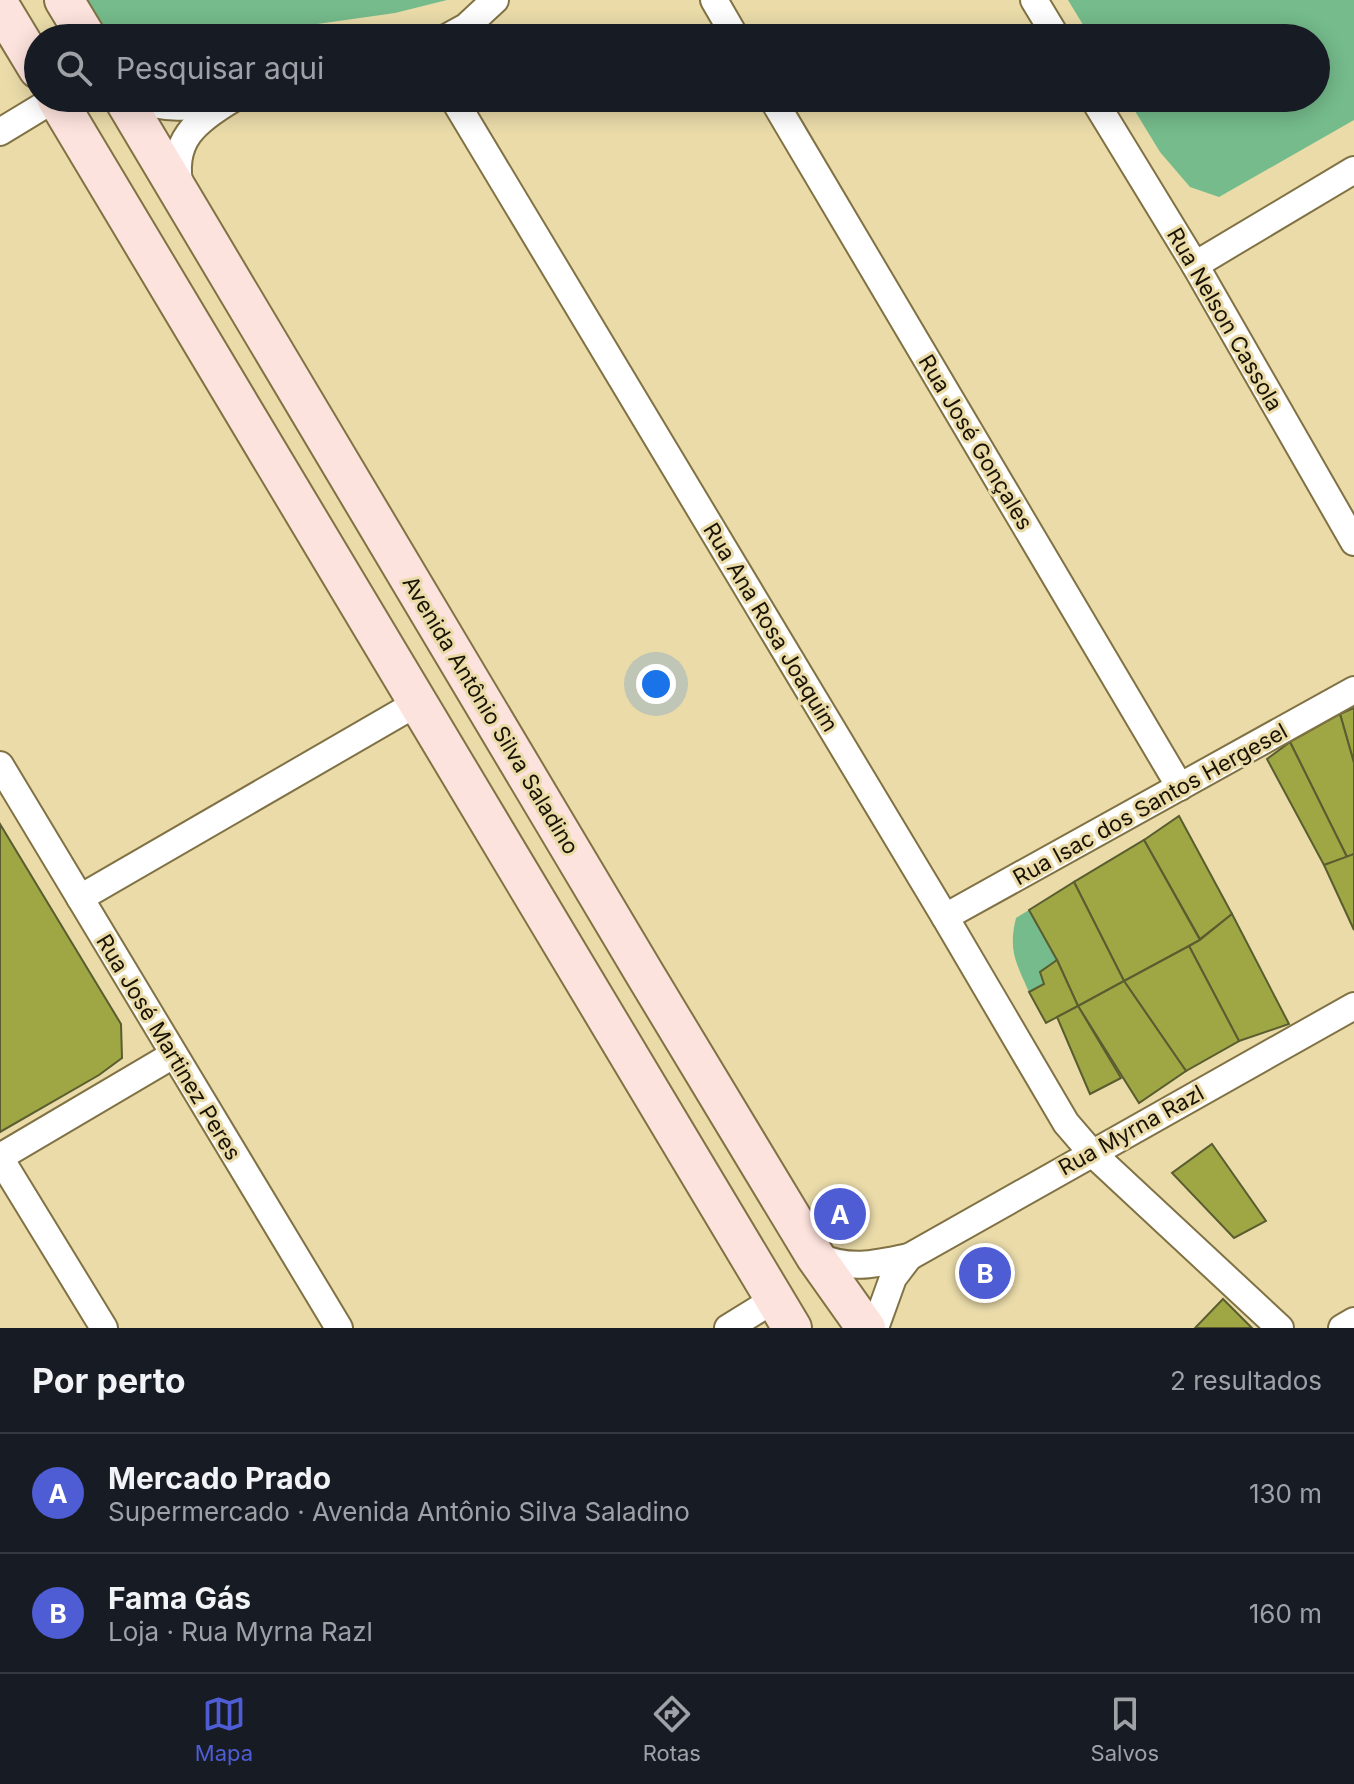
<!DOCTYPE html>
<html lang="pt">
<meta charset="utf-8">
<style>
:root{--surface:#171b24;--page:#242831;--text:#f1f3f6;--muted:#9ea1a6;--line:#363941;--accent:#4e5dd3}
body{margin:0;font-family:Inter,sans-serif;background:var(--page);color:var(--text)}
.you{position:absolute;left:656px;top:684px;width:28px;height:28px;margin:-20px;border:6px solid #fff;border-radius:50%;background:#1a73e8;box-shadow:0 0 0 12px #1a73e833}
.badge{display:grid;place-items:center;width:52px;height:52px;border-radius:50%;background:var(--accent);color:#fff;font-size:26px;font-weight:700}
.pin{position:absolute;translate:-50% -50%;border:4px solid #fff;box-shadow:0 2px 8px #0006}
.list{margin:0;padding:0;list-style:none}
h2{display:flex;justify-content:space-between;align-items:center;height:104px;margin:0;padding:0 32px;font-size:34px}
h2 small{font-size:26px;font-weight:400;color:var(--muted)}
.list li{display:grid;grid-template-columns:52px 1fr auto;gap:24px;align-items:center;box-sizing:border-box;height:120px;padding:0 32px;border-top:2px solid var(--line)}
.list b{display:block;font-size:30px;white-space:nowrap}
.list p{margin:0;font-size:26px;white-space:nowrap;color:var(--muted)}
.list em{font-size:26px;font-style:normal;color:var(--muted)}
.icon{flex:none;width:44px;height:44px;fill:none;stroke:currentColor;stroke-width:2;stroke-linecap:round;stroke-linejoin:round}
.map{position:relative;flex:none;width:1354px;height:1328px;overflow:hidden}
.search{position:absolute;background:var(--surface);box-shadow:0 4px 20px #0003;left:24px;right:24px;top:24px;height:88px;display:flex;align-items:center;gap:20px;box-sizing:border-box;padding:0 28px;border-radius:44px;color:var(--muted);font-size:30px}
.sheet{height:344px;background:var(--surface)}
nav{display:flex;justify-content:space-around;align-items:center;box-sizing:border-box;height:112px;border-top:2px solid var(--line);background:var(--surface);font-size:22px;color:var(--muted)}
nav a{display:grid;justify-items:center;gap:4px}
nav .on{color:var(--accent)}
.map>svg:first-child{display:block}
</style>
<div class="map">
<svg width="1354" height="1328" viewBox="0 0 1354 1328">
<rect width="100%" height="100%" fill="#eadba9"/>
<g fill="#75bb8b">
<polygon points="84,0 447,0 395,13 282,29 267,38 108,38"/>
<polygon points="1068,0 1354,0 1354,120 1219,197 1190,187 1160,152 1127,98 1316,98 1316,38 1091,38"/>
<path d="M1029,910l28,50 -17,12 4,12 -15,8c-13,-30 -21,-41 -13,-74z"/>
</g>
<g fill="#9fa644" stroke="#595d2f" stroke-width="2">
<polygon points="1354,708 1354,763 1340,714"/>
<polygon points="1340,714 1354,763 1354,854 1347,857 1290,742"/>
<polygon points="1290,742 1347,857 1324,865 1267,759"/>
<polygon points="1179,816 1232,914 1200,939 1144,840"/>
<polygon points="0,824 121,1024 122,1058 99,1075 0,1132"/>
<polygon points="1144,840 1200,940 1124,981 1074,882"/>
<polygon points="1354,854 1354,930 1324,865"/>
<polygon points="1074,882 1124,981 1078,1006 1057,960 1029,910"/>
<polygon points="1232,914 1289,1024 1239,1041 1189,946 1200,940"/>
<polygon points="1189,946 1239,1041 1186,1071 1124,981"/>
<polygon points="1057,960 1078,1006 1046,1023 1029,992 1044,984 1040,972"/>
<polygon points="1124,981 1186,1071 1139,1103 1078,1006"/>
<polygon points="1078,1006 1121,1078 1090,1094 1057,1017"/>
<polygon points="1212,1144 1266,1221 1234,1238 1172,1173"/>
<polygon points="1223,1299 1252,1328 1195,1328"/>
</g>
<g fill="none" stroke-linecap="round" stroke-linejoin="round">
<defs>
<g id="street">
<polyline points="714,0 736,38"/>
<polyline points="1034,0 1057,38"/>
<polyline points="446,38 466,27 495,0"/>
<path d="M133,98c32,12 57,10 90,4"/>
<polyline points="453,98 945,917 1066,1123 1091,1152 1280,1328"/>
<polyline points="772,98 1180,787"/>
<polyline points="1093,98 1195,265 1354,542"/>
<polyline points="0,132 56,98"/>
<path d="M180,188c-10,-47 15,-67 54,-90"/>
<polyline points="1195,265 1354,170"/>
<polyline points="0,765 339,1328"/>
<polyline points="80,898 417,703"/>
<polyline points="945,917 1354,690"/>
<polyline points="0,1157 173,1055"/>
<polyline points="0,1158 104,1328"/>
<path d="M815,1256c36,14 57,9 94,1l445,-251"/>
<polyline points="728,1328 775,1299"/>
<polyline points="875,1328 893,1278 909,1257"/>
<polyline points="1342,1328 1354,1321"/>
</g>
<g id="secondary">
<polyline points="64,0 87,38"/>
<polyline points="0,6 38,69"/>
<polyline points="56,98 792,1328"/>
<polyline points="123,98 646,976 815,1256 866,1328"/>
</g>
</defs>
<use href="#street" stroke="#807244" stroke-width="30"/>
<use href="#secondary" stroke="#807244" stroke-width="42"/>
<use href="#street" stroke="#fff" stroke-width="26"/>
<use href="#secondary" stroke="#fde3dd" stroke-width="38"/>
</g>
<g text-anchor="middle" stroke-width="6" stroke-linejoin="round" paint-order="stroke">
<g font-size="22" fill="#181302" stroke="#eadba9">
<text transform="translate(1225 319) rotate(60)" y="8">Rua Nelson Cassola</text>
<text transform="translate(976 442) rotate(59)" y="8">Rua José Gonçales</text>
<text transform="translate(771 627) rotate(59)" y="8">Rua Ana Rosa Joaquim</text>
<text transform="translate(491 715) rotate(59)" y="8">Avenida Antônio Silva Saladino</text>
<text transform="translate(1150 804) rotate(-29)" y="8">Rua Isac dos Santos Hergesel</text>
<text transform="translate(169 1047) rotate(59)" y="8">Rua José Martinez Peres</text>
<text transform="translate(1131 1130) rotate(-29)" y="8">Rua Myrna Razl</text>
</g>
</g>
</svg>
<div class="you"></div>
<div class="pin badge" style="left:840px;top:1214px">A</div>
<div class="pin badge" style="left:985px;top:1273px">B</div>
<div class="search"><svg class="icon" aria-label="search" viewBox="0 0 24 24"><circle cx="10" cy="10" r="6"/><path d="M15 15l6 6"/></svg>Pesquisar aqui</div>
</div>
<section class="sheet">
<h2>Por perto<small>2 resultados</small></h2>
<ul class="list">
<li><span class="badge">A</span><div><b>Mercado Prado</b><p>Supermercado · Avenida Antônio Silva Saladino</p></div><em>130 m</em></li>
<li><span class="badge">B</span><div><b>Fama Gás</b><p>Loja · Rua Myrna Razl</p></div><em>160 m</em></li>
</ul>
</section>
<nav>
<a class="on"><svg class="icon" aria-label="map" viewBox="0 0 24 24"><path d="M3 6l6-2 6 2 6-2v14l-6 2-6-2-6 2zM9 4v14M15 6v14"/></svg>Mapa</a>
<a><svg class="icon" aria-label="directions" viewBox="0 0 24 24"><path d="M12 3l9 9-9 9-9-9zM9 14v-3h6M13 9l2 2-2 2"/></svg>Rotas</a>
<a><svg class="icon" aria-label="saved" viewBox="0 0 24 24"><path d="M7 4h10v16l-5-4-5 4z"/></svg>Salvos</a>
</nav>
